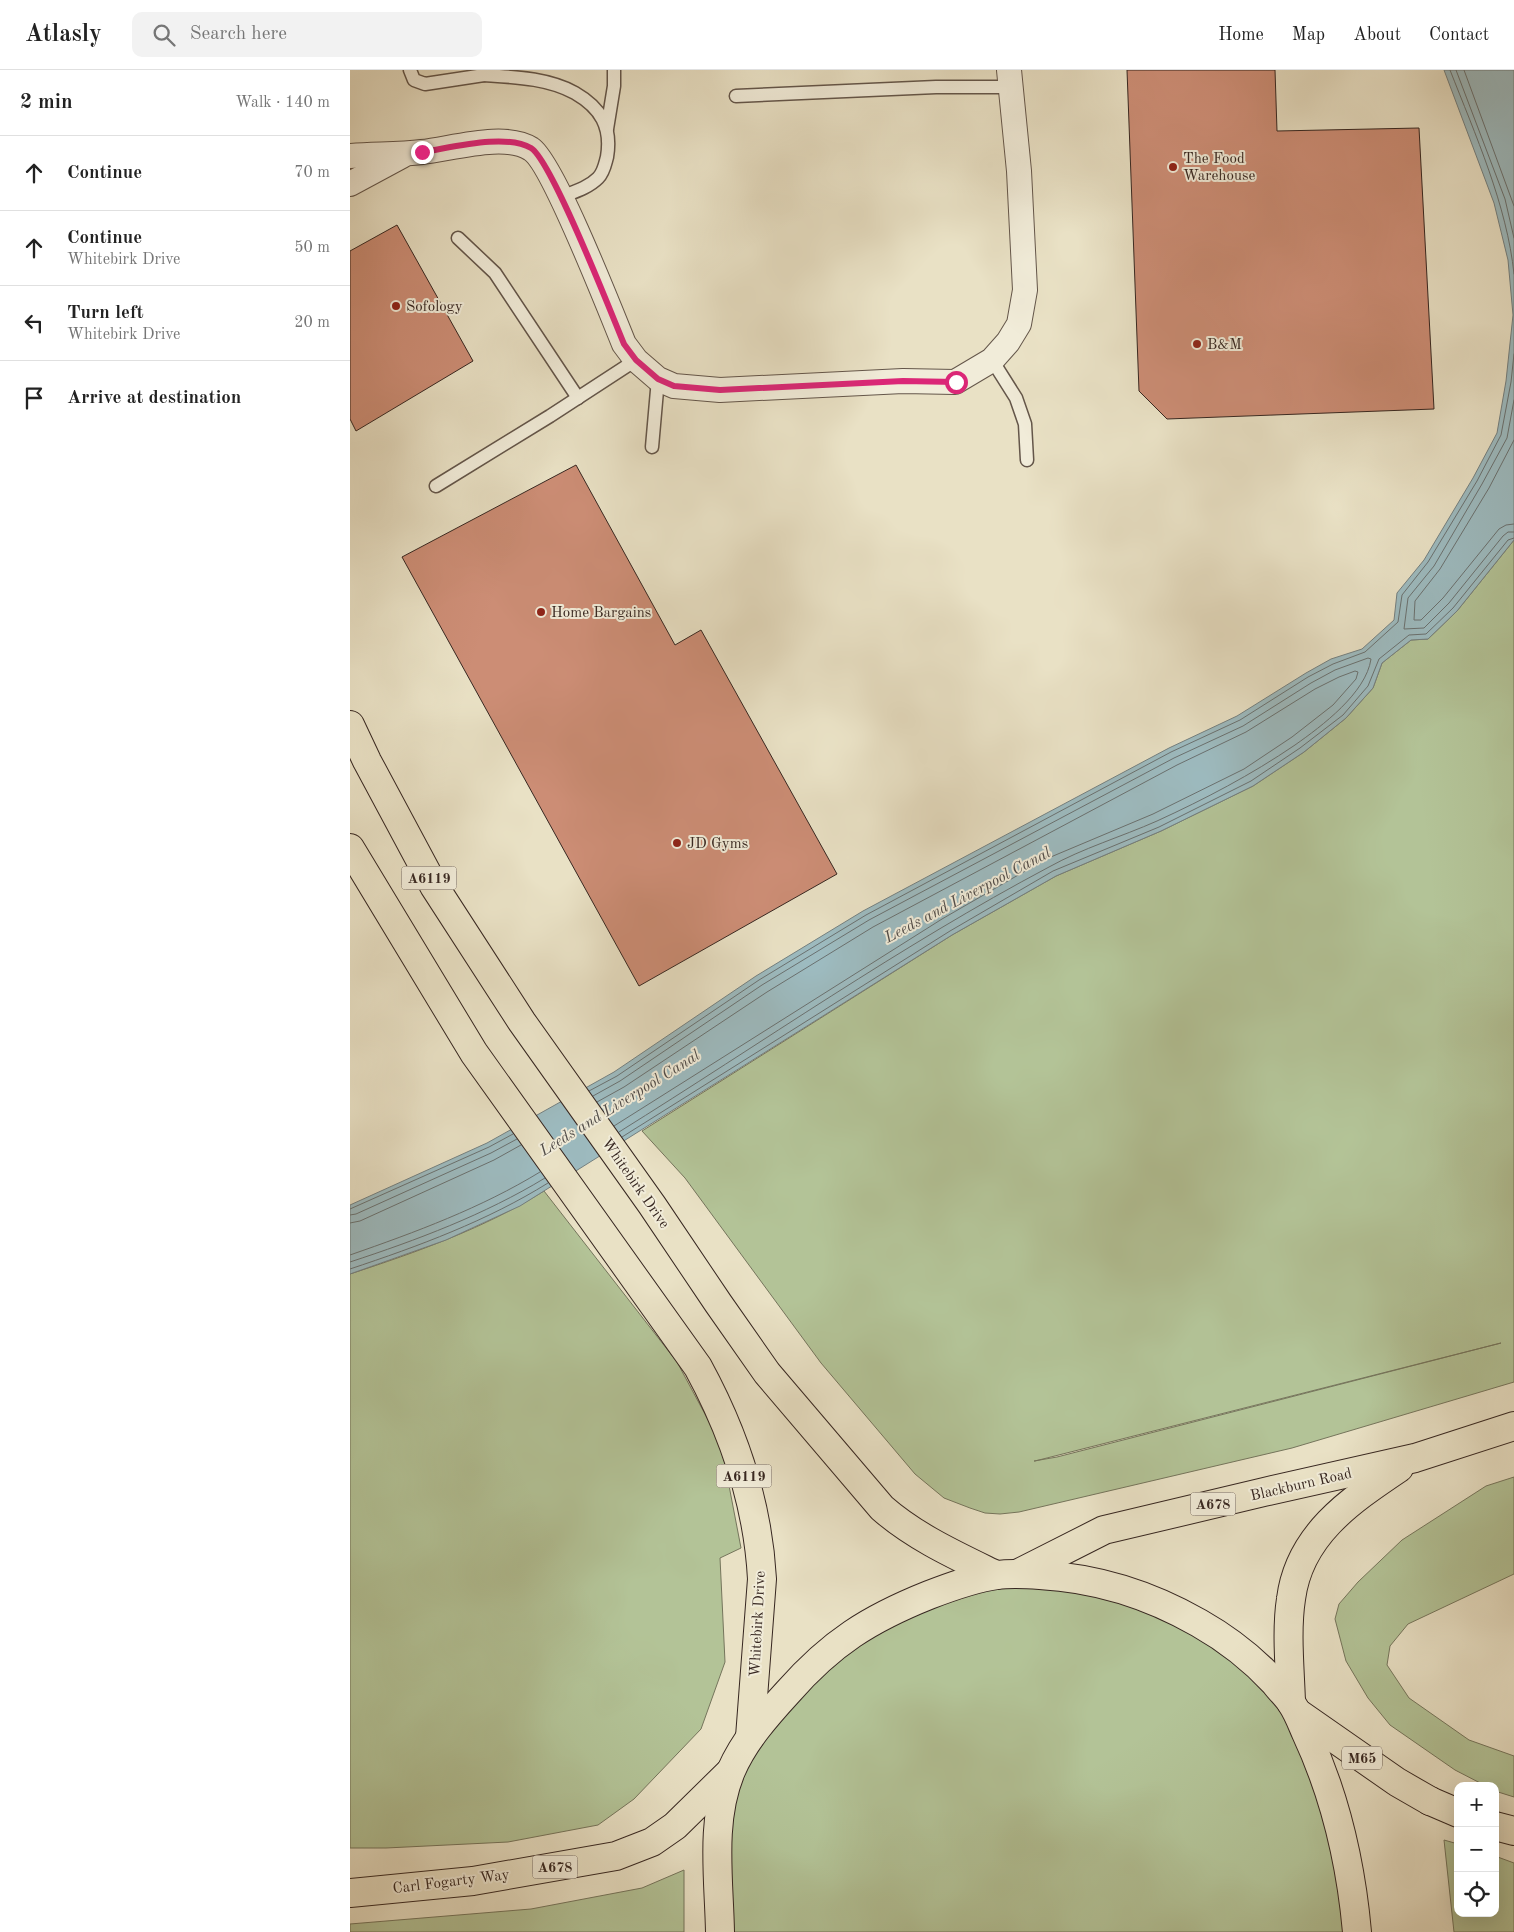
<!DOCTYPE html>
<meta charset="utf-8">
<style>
:root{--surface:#fff;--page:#f2f2f2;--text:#222;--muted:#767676;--line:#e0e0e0}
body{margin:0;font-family:"Old Standard TT",serif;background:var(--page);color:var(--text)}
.controls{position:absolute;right:15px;bottom:15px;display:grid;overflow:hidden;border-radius:10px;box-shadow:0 5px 20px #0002}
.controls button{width:45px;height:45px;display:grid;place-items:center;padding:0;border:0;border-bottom:1px solid var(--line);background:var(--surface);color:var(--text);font:25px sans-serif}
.stop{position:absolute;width:15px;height:15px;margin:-11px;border:4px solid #db2777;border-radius:50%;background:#fff}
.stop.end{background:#db2777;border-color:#fff;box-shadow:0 1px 5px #0008}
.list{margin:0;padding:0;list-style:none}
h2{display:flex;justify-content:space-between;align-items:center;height:65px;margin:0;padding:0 20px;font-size:21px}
h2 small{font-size:16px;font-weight:400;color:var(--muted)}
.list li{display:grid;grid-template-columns:32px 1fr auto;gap:15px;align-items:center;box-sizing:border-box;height:75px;padding:0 20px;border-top:1px solid var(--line)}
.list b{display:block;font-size:19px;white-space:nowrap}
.list p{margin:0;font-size:16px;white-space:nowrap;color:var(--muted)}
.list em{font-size:16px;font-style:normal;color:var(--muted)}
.icon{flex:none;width:28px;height:28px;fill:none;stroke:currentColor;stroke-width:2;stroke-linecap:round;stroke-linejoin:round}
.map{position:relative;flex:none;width:1164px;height:1862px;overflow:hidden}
header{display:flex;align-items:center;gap:30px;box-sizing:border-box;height:70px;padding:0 25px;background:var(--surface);border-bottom:1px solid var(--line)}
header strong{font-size:24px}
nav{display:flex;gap:28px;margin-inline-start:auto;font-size:18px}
.search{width:350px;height:45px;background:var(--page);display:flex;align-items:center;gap:12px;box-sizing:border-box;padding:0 18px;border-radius:10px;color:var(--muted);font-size:19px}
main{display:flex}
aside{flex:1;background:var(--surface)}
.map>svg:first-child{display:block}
</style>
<header>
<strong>Atlasly</strong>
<div class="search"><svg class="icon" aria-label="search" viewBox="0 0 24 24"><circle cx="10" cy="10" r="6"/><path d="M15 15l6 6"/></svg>Search here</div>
<nav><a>Home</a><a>Map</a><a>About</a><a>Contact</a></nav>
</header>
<main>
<aside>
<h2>2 min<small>Walk · 140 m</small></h2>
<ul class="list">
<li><svg class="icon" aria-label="ahead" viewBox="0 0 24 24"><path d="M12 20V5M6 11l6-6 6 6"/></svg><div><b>Continue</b></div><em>70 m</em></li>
<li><svg class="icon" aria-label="ahead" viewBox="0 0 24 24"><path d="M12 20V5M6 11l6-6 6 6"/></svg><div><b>Continue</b><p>Whitebirk Drive</p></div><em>50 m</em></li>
<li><svg class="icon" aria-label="left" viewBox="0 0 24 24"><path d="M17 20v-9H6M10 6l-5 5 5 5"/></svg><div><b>Turn left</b><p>Whitebirk Drive</p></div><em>20 m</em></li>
<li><svg class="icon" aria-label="arrive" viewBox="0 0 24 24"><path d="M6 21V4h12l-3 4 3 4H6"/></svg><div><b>Arrive at destination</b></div></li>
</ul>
</aside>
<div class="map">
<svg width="1164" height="1862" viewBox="0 0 1164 1862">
<rect width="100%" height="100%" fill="#e9e1c5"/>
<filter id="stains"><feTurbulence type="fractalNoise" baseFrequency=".004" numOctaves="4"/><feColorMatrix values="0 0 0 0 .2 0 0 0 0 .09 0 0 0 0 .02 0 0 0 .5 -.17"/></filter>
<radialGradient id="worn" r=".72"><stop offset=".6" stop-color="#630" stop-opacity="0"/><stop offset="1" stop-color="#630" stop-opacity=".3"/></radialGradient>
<g fill="#b3c397" stroke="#75755c" fill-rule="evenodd">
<path d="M1164,470v842l-222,66 -273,64 -19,2 -15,-1 -15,-5 -26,-10 -29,-24 -94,-111 -136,-185 -43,-47 310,-196 104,-59 105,-45 92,-45 51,-34 42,-34 27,-30 9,-25 29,-23 17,-1 29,-28zM1151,1273l-444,114 -23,4h1z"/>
<path d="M194,1121l133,171 44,82 20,104 -21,10 5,104 -24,67 -67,70 -36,26 -90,17 -122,6h-36v-574c67,-22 135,-46 194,-83z"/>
<polygon points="1164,1407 1164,1504 1058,1554 1040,1576 1037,1595 1059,1628 1119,1670 1164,1686 1164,1727 1145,1721 1145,1716 1136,1716 1105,1700 1040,1655 1018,1628 996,1591 985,1549 989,1534 1008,1512 1052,1470 1136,1416"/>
<polygon points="646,1505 786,1523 941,1632 1007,1862 371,1862 381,1701 485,1576"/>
<polygon points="1094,1770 1108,1774 1108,1843 1145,1843 1145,1786 1164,1793 1164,1862 1104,1862"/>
<polygon points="334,1800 334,1862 0,1862 0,1854 181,1839 292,1818"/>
</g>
<polygon fill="#9dbbc0" stroke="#748080" points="1094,0 1164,0 1164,470 1107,541 1078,569 1061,570 1032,593 1023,618 996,648 954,682 903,716 811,761 706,806 602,865 170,1136 96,1170 0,1204 0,1135 137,1073 264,1002 406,906 513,841 819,678 887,646 956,603 981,589 1012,579 1044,550 1047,523 1074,490 1123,408 1147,363 1156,311 1163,245 1158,190 1144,133"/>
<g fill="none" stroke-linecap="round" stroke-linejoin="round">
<g stroke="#6a7170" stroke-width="1">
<path d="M1100,0c25,64 57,135 64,204"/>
<polyline points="1106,0 1155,129 1164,168"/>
<polyline points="1114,0 1164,136"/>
<polyline points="1164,330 1157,368 1132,414 1084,496 1058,528 1054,559 1074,558 1099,533 1153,466 1158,462 1164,462"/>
<polyline points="1164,370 1139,418 1090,499 1065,531 1064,550 1071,550 1093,528 1149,459 1156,455 1164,454"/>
<polyline points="239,1021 267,1006 409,910 516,845 821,682 890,650 958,607 983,594 1015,582 1048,552 1052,525 1078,492 1127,411 1151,365 1161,312 1164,284"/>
<path d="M243,1026l27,-15 142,-96 107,-65 305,-162 69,-32 68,-43 24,-13 33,-12 3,1c-5,34 -49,67 -76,86 -44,30 -90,54 -138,76 -36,16 -74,27 -108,46 -149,79 -287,176 -430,265"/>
<polyline points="247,1032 274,1017 417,922 523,857 827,695 896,662 965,619 989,607 1005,601 1008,602 1006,609 983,635 942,667 894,699 803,744 696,789 592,849 264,1056"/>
<polyline points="272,1067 600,861 703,801 809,757 901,711 950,678 993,645 1018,616 1029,589 1059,565 1076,564 1103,538 1158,470 1164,468"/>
<polyline points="0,1139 139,1077 163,1064"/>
<polyline points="0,1145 6,1144 141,1083 167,1069"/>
<polyline points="0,1153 10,1151 144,1090 171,1075"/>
<path d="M0,1185c66,-23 131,-47 190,-83"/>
<path d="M0,1192c67,-22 134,-47 195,-84"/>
<path d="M0,1199c69,-23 137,-48 198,-86"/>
</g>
</g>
<g fill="#cc8d75" stroke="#372721">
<polygon points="777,0 925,0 927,61 1069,58 1084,339 817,349 789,321"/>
<polygon points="47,155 123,291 6,361 0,349 0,181"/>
<polygon points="226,395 325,575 351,560 487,804 289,916 52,487"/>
</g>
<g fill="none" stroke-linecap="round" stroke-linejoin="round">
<defs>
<g id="service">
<polyline points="60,0 64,10 75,14 134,5 135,0"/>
<path d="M134,5c30,2 64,3 91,18 26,15 37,34 32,64 -2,7 -3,15 -9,21 -10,10 -24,14 -37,19"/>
<polyline points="386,26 586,17 660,17"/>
<polyline points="257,59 264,16 264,0"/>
<polyline points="108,168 145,203 228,328"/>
<polyline points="642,290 666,328 675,354 677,390"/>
<polyline points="302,377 308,309"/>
<polyline points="86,416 200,346 286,290"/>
</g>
<g id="minor">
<path d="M0,86c24,-2 48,-1 72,-4 29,-3 83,-20 109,-3 21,13 80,163 93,195l12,16 22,19 16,7 46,4 183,-9 52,1 37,-22 16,-18 11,-18 6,-34 -6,-119 -10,-101"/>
<polyline points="0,114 52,86"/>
</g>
<g id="primary">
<polyline points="669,1503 754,1460 914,1422 1065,1388 1164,1356"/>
<path d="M941,1632c-1,-32 -5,-71 0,-103 8,-64 59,-98 108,-131"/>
</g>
<g id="trunk">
<path d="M0,655l17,36 67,125 88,136 130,183 66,98 49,70 115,135c33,29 75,48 114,67"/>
<path d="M0,778l124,205 224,314c36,66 60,137 64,212l-12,158"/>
<polyline points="948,1643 1047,1712 1080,1731"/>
<polyline points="0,1823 123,1811 266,1786 302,1772 325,1756 380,1702"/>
<path d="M370,1862c-1,-53 -10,-111 11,-161 13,-30 35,-55 57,-79 43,-49 81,-73 141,-97 21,-8 45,-17 68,-20 14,-2 29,-1 43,0 57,3 110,20 159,48 30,17 53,35 76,60 5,7 13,14 17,21 6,9 10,20 14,29 29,62 45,132 51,199"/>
</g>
<g id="motorway">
<polyline points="1080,1731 1108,1743"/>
<polyline points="1145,1756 1164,1761"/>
</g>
</defs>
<use href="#service" stroke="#64564a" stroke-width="15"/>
<use href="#minor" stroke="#64564a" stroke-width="26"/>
<use href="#primary" stroke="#372721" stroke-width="30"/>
<use href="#trunk" stroke="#372721" stroke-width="30"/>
<use href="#motorway" stroke="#372721" stroke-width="30"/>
<use href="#service" stroke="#f1ecd9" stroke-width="12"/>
<use href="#minor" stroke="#f1ecd9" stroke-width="24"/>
<use href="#primary" stroke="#e9e1c5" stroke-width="28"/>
<use href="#trunk" stroke="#e9e1c5" stroke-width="28"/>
<use href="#motorway" stroke="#e9e1c5" stroke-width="28"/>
</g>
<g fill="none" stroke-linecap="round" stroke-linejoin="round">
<path stroke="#db2777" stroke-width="6" d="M72,82c28,-4 83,-19 109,-4 21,13 80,165 93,196l12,16 22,19 16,7 46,4 183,-9 53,1"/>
</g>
<g fill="#8f2418" stroke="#f1ecd9" stroke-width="2">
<circle cx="823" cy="97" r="5"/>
<circle cx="46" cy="236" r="5"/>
<circle cx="847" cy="274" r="5"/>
<circle cx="191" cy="542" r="5"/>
<circle cx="327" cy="773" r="5"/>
</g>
<g text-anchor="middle" stroke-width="4" stroke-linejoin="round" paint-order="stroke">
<g fill="#f1ecd9" stroke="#6f6258" stroke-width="1">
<rect x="51.5" y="796.5" width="55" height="23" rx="4"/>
<rect x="366.5" y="1394.5" width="55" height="23" rx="4"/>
<rect x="840.5" y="1422.5" width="45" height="23" rx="4"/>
<rect x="992" y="1676.5" width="40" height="23" rx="4"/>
<rect x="182.5" y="1785.5" width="45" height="23" rx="4"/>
</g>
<g font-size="14" font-weight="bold" fill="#372721">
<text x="79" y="813">A6119</text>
<text x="394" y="1411">A6119</text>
<text x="863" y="1439">A678</text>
<text x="1012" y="1693">M65</text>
<text x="205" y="1802">A678</text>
</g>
<g font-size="15" fill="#372721" stroke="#f1ecd9" text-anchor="start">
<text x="833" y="93">The Food<tspan x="833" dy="17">Warehouse</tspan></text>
<text x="56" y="241">Sofology</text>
<text x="857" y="279">B&amp;M</text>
<text x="201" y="547">Home Bargains</text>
<text x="337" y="778">JD Gyms</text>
</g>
<g font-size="15" fill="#372721" stroke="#f1ecd9">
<text transform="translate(286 1113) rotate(55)" y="5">Whitebirk Drive</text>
<text transform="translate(951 1414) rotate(-13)" y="5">Blackburn Road</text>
<text transform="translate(407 1554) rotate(-87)" y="5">Whitebirk Drive</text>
<text transform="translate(101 1811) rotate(-7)" y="5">Carl Fogarty Way</text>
</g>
<g font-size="16" font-style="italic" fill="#504c49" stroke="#f1ecd9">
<text transform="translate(617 824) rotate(-28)" y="6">Leeds and Liverpool Canal</text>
<text transform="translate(269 1032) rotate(-32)" y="6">Leeds and Liverpool Canal</text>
</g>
</g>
<rect width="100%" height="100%" filter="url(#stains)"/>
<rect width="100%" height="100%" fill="url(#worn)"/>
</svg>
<div class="controls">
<button>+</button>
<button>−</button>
<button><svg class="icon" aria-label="locate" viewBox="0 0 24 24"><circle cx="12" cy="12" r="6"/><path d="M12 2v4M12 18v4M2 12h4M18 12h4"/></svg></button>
</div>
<div class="stop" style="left:606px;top:312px"></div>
<div class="stop end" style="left:72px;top:82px"></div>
</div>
</main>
